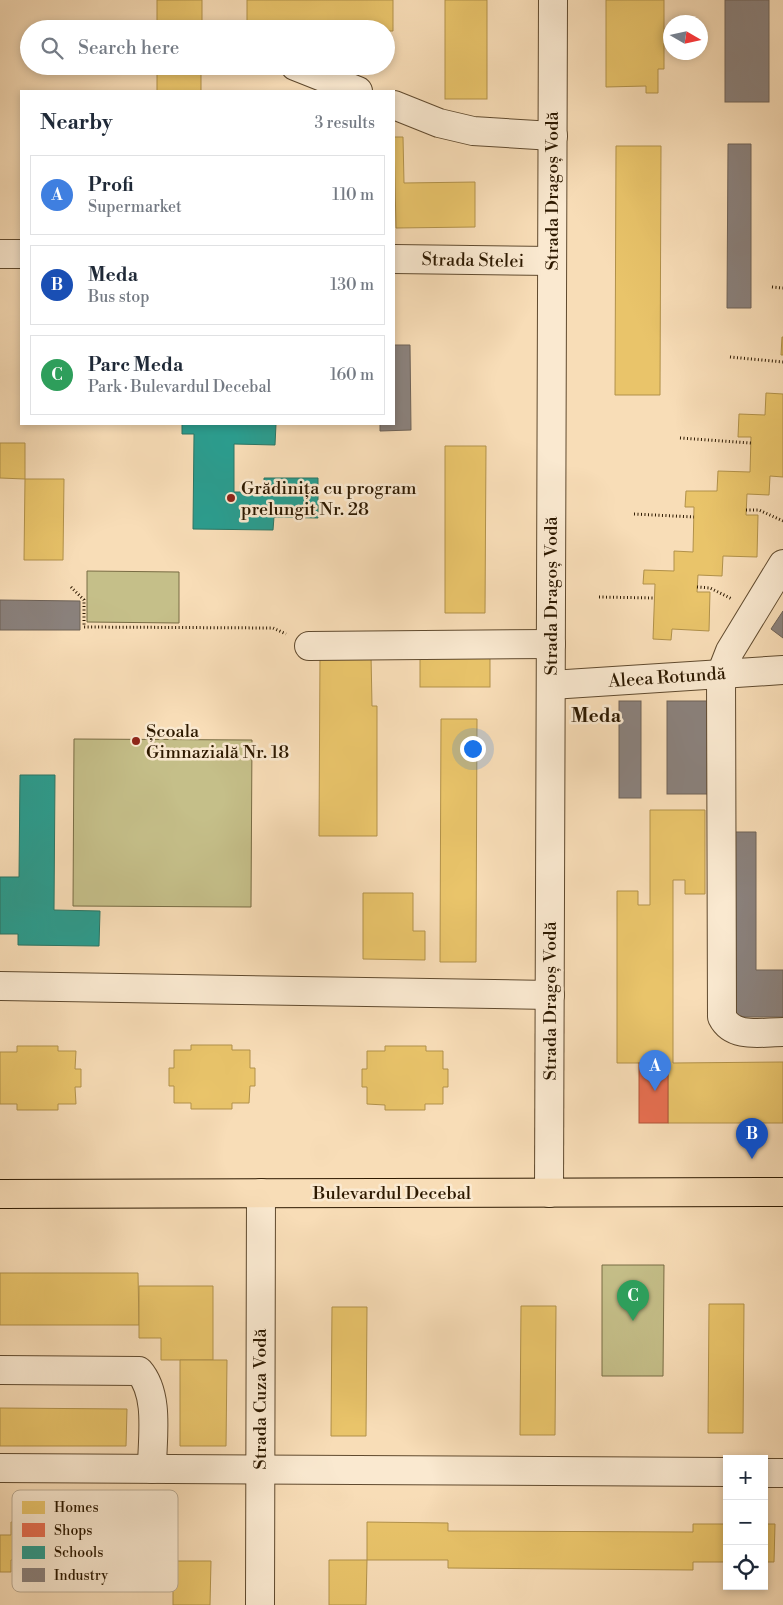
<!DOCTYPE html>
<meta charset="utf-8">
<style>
:root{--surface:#fff;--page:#f2f2f3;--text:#1f2937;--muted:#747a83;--line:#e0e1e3;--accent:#8f2418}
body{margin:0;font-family:"Libre Bodoni",serif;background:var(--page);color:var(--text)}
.controls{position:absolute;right:15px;bottom:15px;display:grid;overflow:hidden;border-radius:0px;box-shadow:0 2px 8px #0003}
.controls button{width:45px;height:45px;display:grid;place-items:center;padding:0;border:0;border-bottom:1px solid var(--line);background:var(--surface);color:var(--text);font:25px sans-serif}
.compass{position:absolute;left:663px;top:15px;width:45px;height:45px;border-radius:50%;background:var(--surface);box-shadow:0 2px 8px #0003;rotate:99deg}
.you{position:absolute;left:472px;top:748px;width:18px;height:18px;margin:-12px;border:4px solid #fff;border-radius:50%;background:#1a73e8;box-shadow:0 0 0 8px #1a73e833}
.badge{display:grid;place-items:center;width:32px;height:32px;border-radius:50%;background:var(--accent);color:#fff;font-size:16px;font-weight:700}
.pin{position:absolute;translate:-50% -41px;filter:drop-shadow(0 1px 2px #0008)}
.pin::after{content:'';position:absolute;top:26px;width:18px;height:15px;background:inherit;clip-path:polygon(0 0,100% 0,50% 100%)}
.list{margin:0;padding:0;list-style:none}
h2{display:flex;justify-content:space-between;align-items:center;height:65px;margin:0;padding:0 20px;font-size:21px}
h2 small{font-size:16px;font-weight:400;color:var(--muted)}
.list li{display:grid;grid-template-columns:32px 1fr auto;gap:15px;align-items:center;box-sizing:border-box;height:80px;margin:0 10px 10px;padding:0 10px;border:1px solid var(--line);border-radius:0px}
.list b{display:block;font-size:19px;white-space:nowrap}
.list p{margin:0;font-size:16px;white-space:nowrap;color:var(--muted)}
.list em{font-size:16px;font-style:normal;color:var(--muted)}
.icon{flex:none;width:28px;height:28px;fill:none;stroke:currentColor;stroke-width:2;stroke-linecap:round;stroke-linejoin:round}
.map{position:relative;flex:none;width:783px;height:1605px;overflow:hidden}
.search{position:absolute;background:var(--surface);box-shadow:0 2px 8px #0003;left:20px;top:20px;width:375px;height:55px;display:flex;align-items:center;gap:12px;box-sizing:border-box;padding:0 18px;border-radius:28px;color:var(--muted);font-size:19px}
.panel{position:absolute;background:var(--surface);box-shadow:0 2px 8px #0003;left:20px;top:90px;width:375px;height:335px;border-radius:0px}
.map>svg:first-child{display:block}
</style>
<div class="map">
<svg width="783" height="1605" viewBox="0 0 783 1605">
<rect width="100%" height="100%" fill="#f8ddb7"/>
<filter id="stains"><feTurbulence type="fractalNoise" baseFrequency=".004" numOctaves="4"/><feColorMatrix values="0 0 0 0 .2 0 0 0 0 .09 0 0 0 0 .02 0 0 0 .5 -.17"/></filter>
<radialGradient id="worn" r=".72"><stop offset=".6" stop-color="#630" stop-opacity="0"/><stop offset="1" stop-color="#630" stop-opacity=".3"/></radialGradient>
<g fill="#c5bf89" stroke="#796c44">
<polygon points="87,571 179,572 179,623 87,622"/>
<polygon points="74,739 252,740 251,907 73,906"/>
<polygon points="602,1265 664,1265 663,1376 602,1376"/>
</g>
<g fill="#e9c46a" stroke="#b1914a">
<rect x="157" y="0" width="45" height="29"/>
<polygon points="247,0 393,0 393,31 386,31 386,29 247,29"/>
<rect x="445" y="0" width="42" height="99"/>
<polygon points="606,0 664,0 664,69 658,69 658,93 646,93 646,86 606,87"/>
<rect x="157" y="66" width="44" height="25"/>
<polygon points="394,137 403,137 404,183 475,182 475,227 396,228"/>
<polygon points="616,146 661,146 660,395 615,395"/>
<polygon points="782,337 783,337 783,355 781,355"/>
<polygon points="766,393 783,394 783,477 770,476 769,495 747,494 746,515 758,515 757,557 723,556 722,576 698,575 697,592 710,592 709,631 672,629 671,640 653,639 655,584 643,584 644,570 674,571 674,551 693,552 694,507 685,507 686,491 717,491 718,471 750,472 751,437 738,437 739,414 765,415"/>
<polygon points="0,443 25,443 25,479 0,478"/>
<polygon points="445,446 486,446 485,613 445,613"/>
<polygon points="25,479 64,479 63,560 24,560"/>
<polygon points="320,654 371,654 372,706 377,706 377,836 319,836"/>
<rect x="420" y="656" width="70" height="31"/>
<polygon points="441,719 477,719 476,962 440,962"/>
<polygon points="650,810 705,810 705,894 685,894 685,880 673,880 673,1063 783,1062 783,1123 668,1123 668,1063 617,1063 617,891 638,891 638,905 650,905"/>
<polygon points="363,893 413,893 413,931 425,931 425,960 363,959"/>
<polygon points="191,1045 232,1045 232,1050 250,1050 250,1068 255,1068 255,1086 250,1086 249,1103 232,1103 232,1109 191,1109 191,1103 174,1103 174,1086 169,1086 169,1068 174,1068 174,1050 191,1050"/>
<polygon points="17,1046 58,1046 58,1051 76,1051 75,1069 81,1069 81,1087 75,1087 76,1104 58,1104 58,1110 17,1110 17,1104 0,1104 0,1052 17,1052"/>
<polygon points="385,1046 426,1046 426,1051 443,1051 443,1069 448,1069 448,1087 443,1087 443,1104 425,1104 425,1110 385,1110 385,1105 367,1104 367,1087 362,1087 362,1069 367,1069 367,1051 385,1051"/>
<polygon points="0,1273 138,1273 139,1325 0,1325"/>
<polygon points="139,1286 213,1286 213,1360 161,1360 161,1338 139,1338"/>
<polygon points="709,1304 744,1304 743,1433 708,1433"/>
<polygon points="521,1306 556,1306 555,1435 520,1435"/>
<polygon points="332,1307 367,1307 366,1436 331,1436"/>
<polygon points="180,1360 227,1360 226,1446 180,1446"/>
<polygon points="0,1408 127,1409 126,1446 0,1446"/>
<polygon points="11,1522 174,1523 173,1561 211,1561 210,1605 173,1605 173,1561 11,1560 11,1572 0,1572 0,1535 11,1535"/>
<polygon points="367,1522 448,1523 448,1531 693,1532 693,1524 727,1524 727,1562 693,1562 693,1570 448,1568 448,1560 367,1560"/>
<polygon points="764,1524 775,1524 774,1562 764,1562"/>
<polygon points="329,1560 367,1560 366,1605 329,1605"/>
</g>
<rect fill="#e76f51" stroke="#af5539" x="639" y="1063" width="29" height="60"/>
<g fill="#2a9d8f" stroke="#2b7564">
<polygon points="182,424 276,424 275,445 234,444 234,492 264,492 264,478 318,478 318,518 274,517 273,530 193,529 194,434 182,434"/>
<polygon points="20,775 55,775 54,910 100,911 99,946 18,945 18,934 0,934 0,877 19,877"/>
</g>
<g fill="#8a817c" stroke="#6e6257">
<rect x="725" y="0" width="44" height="102"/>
<polygon points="728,144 751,144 751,308 727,308"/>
<polygon points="394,345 410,345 411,430 380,431 380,424 394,424"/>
<polygon points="0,600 80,601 80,630 0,630"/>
<polygon points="783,611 783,638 771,629"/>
<rect x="619" y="701" width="22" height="97"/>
<rect x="667" y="701" width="46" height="93"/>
<polygon points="732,832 756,832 756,970 783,970 783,1017 732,1017"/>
</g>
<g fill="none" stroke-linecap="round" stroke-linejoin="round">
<defs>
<g id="minor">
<polyline points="295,66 358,91"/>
<polyline points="394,105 439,123 473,131 553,136"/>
<polyline points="0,254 21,254"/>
<polyline points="394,259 552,261"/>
<path d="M783,564l-53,87 -9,23 1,343c11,22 40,15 61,15"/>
<polyline points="309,646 551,644"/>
<polyline points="551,685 783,670"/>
<polyline points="0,986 550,995"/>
<polyline points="549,1193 553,0"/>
<path d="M0,1370l139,1c21,24 13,68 13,98"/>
<polyline points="0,1468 727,1472"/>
<polyline points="764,1473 783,1473"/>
<polyline points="260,1605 261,1193"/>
</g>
<polyline id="major" points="0,1194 783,1192"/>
</defs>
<use href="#minor" stroke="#604a2e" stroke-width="30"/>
<use href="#major" stroke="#2d1900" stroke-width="30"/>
<g stroke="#2d1900" stroke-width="3" stroke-dasharray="1 2.5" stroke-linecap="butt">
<polyline points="772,287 783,288"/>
<polyline points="730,357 783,362"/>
<polyline points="680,438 751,443"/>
<polyline points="746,510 759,510 783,521"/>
<polyline points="634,514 694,517"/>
<polyline points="71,587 84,600 84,627 273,628 286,634"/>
<polyline points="697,587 710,588 732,599"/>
<polyline points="599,597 655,598"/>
</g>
<use href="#minor" stroke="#fae9d0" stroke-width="28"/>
<use href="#major" stroke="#f8ddb7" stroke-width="28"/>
</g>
<g fill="#8f2418" stroke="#fae9d0" stroke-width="2">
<circle cx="231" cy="498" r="5"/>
<circle cx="136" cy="741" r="5"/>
</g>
<g text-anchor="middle" stroke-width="5" stroke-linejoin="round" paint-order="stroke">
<g font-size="18" fill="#2d1900" stroke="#fae9d0">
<text transform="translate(552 191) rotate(-90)" y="6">Strada Dragoș Vodă</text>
<text transform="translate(473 260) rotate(1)" y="6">Strada Stelei</text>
<text transform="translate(551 596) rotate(-90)" y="6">Strada Dragoș Vodă</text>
<text transform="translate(667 677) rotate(-4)" y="6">Aleea Rotundă</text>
<text transform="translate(550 1001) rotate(-90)" y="6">Strada Dragoș Vodă</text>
<text x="392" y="1199">Bulevardul Decebal</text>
<text transform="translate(260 1399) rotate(-90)" y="6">Strada Cuza Vodă</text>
</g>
<g font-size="18" fill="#2d1900" stroke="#fae9d0" text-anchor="start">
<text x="241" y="494">Grădinița cu program<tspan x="241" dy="21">prelungit Nr. 28</tspan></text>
<text x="146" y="737">Școala<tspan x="146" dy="21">Gimnazială Nr. 18</tspan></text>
</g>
<g font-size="19" font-weight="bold" fill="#2d1900" stroke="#fae9d0">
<text x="596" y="722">Meda</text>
</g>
</g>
<rect x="12" y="1490" width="166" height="102" rx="8" fill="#fae9d0" stroke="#bcab92" stroke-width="1"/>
<rect x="22" y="1501" width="23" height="13" fill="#e9c46a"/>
<rect x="22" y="1523" width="23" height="14" fill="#e76f51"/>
<rect x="22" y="1546" width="23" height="13" fill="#2a9d8f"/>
<rect x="22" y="1568" width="23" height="14" fill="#8a817c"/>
<g font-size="14" fill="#2d1900">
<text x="54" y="1512">Homes</text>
<text x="54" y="1535">Shops</text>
<text x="54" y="1557">Schools</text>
<text x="54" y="1580">Industry</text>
</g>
<rect width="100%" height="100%" filter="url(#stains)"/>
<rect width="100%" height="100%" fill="url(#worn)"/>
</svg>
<div class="controls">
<button>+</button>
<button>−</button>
<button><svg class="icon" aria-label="locate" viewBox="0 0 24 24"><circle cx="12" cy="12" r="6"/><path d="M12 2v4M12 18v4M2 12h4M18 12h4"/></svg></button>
</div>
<svg class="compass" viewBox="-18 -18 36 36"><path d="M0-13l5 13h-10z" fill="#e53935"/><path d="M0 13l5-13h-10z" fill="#747a83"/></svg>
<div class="you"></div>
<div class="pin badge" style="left:655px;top:1091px;background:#3f7fe0">A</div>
<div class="pin badge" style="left:752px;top:1159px;background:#1a4fb4">B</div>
<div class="pin badge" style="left:633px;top:1321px;background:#2e9e5b">C</div>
<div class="search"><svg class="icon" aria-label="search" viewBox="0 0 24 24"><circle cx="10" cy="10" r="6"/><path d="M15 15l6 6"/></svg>Search here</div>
<section class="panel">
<h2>Nearby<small>3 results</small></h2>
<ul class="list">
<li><span class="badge" style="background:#3f7fe0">A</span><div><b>Profi</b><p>Supermarket</p></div><em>110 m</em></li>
<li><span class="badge" style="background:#1a4fb4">B</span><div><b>Meda</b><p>Bus stop</p></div><em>130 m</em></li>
<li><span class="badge" style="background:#2e9e5b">C</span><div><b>Parc Meda</b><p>Park · Bulevardul Decebal</p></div><em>160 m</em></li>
</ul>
</section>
</div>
